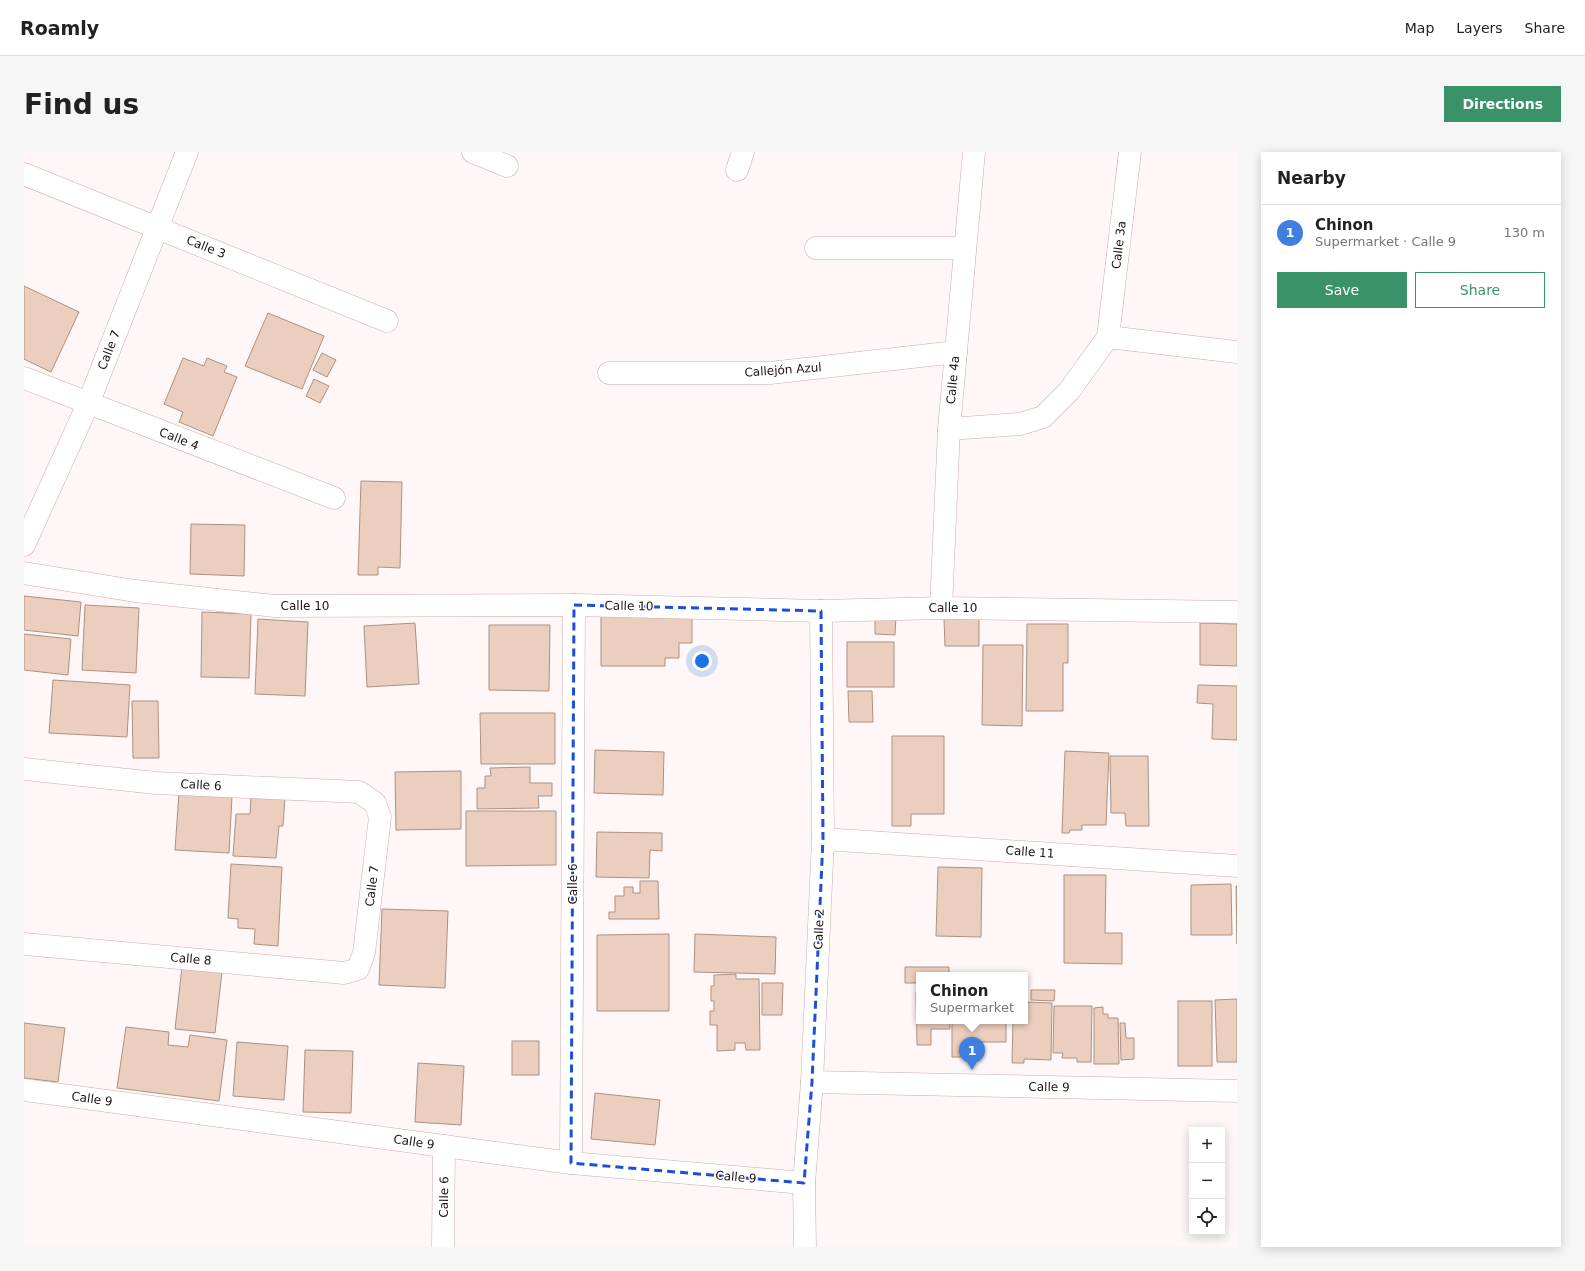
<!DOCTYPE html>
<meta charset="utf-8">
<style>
:root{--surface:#fff;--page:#f6f6f6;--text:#222;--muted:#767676;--line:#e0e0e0;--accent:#3a9368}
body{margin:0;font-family:"DejaVu Sans",sans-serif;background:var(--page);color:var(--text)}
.controls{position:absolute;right:12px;bottom:12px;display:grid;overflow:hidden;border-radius:0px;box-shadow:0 2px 10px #0003}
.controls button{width:36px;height:36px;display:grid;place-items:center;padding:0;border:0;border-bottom:1px solid var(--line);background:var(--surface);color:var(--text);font:20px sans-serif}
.you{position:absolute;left:678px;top:509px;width:14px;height:14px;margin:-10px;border:3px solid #fff;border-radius:50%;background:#1a73e8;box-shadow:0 0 0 6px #1a73e833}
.badge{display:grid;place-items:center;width:26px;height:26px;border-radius:50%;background:var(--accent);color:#fff;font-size:13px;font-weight:700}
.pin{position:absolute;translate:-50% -33px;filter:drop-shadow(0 1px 2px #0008)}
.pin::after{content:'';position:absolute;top:21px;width:14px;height:12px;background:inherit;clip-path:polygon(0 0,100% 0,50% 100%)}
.popup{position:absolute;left:892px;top:820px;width:112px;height:52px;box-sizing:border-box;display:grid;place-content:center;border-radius:0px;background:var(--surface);filter:drop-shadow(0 1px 3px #0005);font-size:13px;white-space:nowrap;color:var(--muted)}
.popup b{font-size:15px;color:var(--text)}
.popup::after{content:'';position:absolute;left:50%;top:100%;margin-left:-8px;border:8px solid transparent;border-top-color:var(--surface)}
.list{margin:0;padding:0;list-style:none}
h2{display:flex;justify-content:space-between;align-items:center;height:52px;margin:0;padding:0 16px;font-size:17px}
h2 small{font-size:13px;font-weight:400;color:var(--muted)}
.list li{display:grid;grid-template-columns:26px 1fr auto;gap:12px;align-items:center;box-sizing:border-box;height:56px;padding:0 16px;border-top:1px solid var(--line)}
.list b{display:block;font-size:15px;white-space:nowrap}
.list p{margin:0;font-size:13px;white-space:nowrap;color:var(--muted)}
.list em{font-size:13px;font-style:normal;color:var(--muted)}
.actions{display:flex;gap:8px;padding:12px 16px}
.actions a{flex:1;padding:9px 0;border:1px solid var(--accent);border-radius:0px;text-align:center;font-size:14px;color:var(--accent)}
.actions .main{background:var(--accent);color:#fff}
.icon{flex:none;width:22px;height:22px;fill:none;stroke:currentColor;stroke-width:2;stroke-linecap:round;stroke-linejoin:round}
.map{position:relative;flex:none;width:1213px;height:1095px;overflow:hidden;border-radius:0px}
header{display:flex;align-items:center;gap:24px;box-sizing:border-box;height:56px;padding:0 20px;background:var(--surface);border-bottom:1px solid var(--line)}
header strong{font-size:19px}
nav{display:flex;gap:22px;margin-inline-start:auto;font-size:14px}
.intro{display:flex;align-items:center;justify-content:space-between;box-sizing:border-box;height:96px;padding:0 24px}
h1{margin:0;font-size:28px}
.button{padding:10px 18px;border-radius:0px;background:var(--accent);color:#fff;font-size:14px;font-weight:700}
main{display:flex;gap:24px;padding:0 24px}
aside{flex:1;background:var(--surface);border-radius:0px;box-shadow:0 2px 10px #0003}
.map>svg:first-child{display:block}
</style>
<header>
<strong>Roamly</strong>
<nav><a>Map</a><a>Layers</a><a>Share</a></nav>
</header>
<div class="intro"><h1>Find us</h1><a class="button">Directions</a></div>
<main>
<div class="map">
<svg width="1213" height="1095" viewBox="0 0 1213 1095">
<rect width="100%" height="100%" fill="#fff7f7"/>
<g fill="#eccebe" stroke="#ac9181">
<polygon points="0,134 55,160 27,220 0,207"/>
<polygon points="244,161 300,184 278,237 221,214"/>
<polygon points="298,201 312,208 303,225 289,218"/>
<polygon points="159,206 180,214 183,206 203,214 200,220 213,225 189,284 155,270 159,260 140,252"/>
<polygon points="290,227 305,234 296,251 282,244"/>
<polygon points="337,329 378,330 376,416 354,415 354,423 334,423"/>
<polygon points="167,372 221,373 220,424 166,422"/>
<polygon points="0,444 57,450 54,484 0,478"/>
<polygon points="61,453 115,456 112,521 58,518"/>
<polygon points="178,460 227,462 225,526 177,525"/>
<polygon points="851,462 872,463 871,483 851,482"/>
<polygon points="577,464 668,464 668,491 655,491 655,506 641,506 641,514 577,514"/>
<polygon points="234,467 284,470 281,544 231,542"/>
<polygon points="920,467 955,467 955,494 921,494"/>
<polygon points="391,471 395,532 343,535 340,474"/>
<polygon points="1176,471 1213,472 1213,514 1176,513"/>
<polygon points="1003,472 1044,472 1044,511 1039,511 1039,559 1002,559"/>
<polygon points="465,473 526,473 525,539 465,538"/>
<polygon points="0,482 47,487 44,523 0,518"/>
<rect x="823" y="490" width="47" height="45"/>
<polygon points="959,493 999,493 998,574 958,573"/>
<polygon points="29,528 106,533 103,585 25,581"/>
<polygon points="1174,533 1213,534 1213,588 1188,587 1189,552 1173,551"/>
<polygon points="824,539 848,539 849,570 825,570"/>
<polygon points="108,549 134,549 135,606 109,606"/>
<polygon points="456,561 531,561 531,612 457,612"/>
<polygon points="868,584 920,584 920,662 887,662 887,674 868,674"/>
<polygon points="571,598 640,600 639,643 570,641"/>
<polygon points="1041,599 1085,601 1082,673 1058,673 1058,678 1046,678 1045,681 1038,681"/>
<polygon points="1086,604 1124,604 1125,674 1102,674 1101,661 1087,661"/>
<polygon points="506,615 506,631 528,631 528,644 514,644 515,656 453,657 453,636 461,636 461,624 467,624 466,616"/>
<polygon points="437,619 437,677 372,678 371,620"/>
<polygon points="155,641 208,644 205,701 151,698"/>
<polygon points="227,644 261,645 259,674 255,674 252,706 209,704 212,662 226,662"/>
<polygon points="442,659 532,659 532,713 442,714"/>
<polygon points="573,680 638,681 638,699 626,698 625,726 572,725"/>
<polygon points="207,712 258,715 254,794 230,792 231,777 214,776 214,767 204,766"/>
<polygon points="914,715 958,716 957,785 912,784"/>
<polygon points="1040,723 1082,723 1081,781 1098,781 1098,812 1040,811"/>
<polygon points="616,729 634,729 635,767 585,767 585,760 591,760 591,744 600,744 600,735 609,735 609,741 616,741"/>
<polygon points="1207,732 1208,783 1167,783 1167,733"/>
<polygon points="1212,734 1213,734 1213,792"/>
<polygon points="358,757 424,759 421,836 355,833"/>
<polygon points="645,782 645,859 573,859 573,783"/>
<polygon points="671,782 752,785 751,822 670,820"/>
<polygon points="158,815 198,820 191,881 151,877"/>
<polygon points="881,815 925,815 925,823 895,823 895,831 881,831"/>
<polygon points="712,822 712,827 735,827 736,898 722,898 721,891 711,891 711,898 693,899 693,873 686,873 686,859 690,859 690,849 687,849 687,834 690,834 690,823"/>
<polygon points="738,831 759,831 758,863 738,863"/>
<polygon points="1007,838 1031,838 1030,849 1007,848"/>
<polygon points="892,840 895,840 895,869 926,869 926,877 907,877 907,893 893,893"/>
<polygon points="1213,847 1213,910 1193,910 1191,848"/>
<rect x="1154" y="849" width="34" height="65"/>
<polygon points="1001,850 1028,851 1027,908 1000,907 1000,911 988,911 989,869 1001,869"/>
<polygon points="1030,854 1068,854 1067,910 1053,910 1053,906 1038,906 1039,901 1029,901"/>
<polygon points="1079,855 1079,862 1084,862 1084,866 1094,866 1095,912 1070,912 1070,856"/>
<polygon points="928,869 982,869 982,890 957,890 957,905 928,905"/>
<polygon points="0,871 41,876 34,930 0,926"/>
<polygon points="1096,871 1101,871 1102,886 1110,886 1110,907 1097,908"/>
<polygon points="102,875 145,880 144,893 164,895 166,883 203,888 195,949 93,936"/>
<rect x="488" y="889" width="27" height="34"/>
<polygon points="213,890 264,894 260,948 209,944"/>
<polygon points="281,898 329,899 327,961 279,960"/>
<polygon points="394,911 440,914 437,973 391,970"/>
<polygon points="571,941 636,948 631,993 567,987"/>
</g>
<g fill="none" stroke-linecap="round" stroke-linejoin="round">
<defs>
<g id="minor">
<polyline points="449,0 483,14"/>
<polyline points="713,18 719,0"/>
<polyline points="0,22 363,169"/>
<polyline points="792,96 941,96"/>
<polyline points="1084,185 1106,0"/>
<polyline points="585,221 746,221 932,200"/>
<polyline points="0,226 310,346"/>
<polyline points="925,277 996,272 1019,265 1045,239 1084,185 1213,200"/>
<polyline points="0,393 64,252 163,0"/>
<polyline points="0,421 111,439 251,454 550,453 797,459 917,456 1213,460"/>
<polyline points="917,456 925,277 950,0"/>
<polyline points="0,617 132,631 335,640 351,651 356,665 340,801 334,817 320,821 0,792"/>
<polyline points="799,687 1213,714"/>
<polyline points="788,930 1213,939"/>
<polyline points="0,938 547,1011 780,1031"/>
<polyline points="547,1011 550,453"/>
<polyline points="419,1095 420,994"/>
<polyline points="781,1095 780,1031 788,930 799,687 797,459"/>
</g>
</defs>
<use href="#minor" stroke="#cdaba9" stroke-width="23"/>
<use href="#minor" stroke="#fff" stroke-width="22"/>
</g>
<path fill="none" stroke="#1d4ed8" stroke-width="3" stroke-dasharray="8 5" stroke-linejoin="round" d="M550,453l247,6 2,228 -11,243 -8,101 -233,-20z"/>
<g text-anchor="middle" stroke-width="3" stroke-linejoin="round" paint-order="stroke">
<g font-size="12" fill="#1d1111" stroke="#fff">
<text transform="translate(1095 93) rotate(-83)" y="4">Calle 3a</text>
<text transform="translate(182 95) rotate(22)" y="4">Calle 3</text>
<text transform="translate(85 198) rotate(-69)" y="4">Calle 7</text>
<text transform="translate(759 218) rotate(-4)" y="4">Callejón Azul</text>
<text transform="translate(929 228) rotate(-85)" y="4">Calle 4a</text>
<text transform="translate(155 287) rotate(21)" y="4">Calle 4</text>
<text x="281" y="458">Calle 10</text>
<text transform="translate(605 454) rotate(1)" y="4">Calle 10</text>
<text x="929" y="460">Calle 10</text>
<text transform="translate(177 633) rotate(3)" y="4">Calle 6</text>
<text transform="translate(1006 700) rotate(4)" y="4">Calle 11</text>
<text transform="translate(549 732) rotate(-90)" y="4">Calle 6</text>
<text transform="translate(348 734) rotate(-83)" y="4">Calle 7</text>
<text transform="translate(795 777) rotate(-88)" y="4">Calle 2</text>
<text transform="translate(167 807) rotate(5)" y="4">Calle 8</text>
<text transform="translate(1025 935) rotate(1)" y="4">Calle 9</text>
<text transform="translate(68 947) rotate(8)" y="4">Calle 9</text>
<text transform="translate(390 990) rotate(8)" y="4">Calle 9</text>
<text transform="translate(712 1025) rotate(5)" y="4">Calle 9</text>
<text transform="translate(420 1045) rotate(-89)" y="4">Calle 6</text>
</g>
</g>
</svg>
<div class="controls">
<button>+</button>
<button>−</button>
<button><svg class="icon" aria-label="locate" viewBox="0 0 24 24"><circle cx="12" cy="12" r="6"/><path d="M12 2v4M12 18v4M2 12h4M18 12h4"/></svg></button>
</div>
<div class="you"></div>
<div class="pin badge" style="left:948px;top:918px;background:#3f7fe0">1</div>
<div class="popup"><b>Chinon</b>Supermarket</div>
</div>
<aside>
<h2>Nearby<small></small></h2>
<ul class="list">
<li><span class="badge" style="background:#3f7fe0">1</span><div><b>Chinon</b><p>Supermarket · Calle 9</p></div><em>130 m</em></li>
</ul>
<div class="actions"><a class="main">Save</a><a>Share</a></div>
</aside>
</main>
